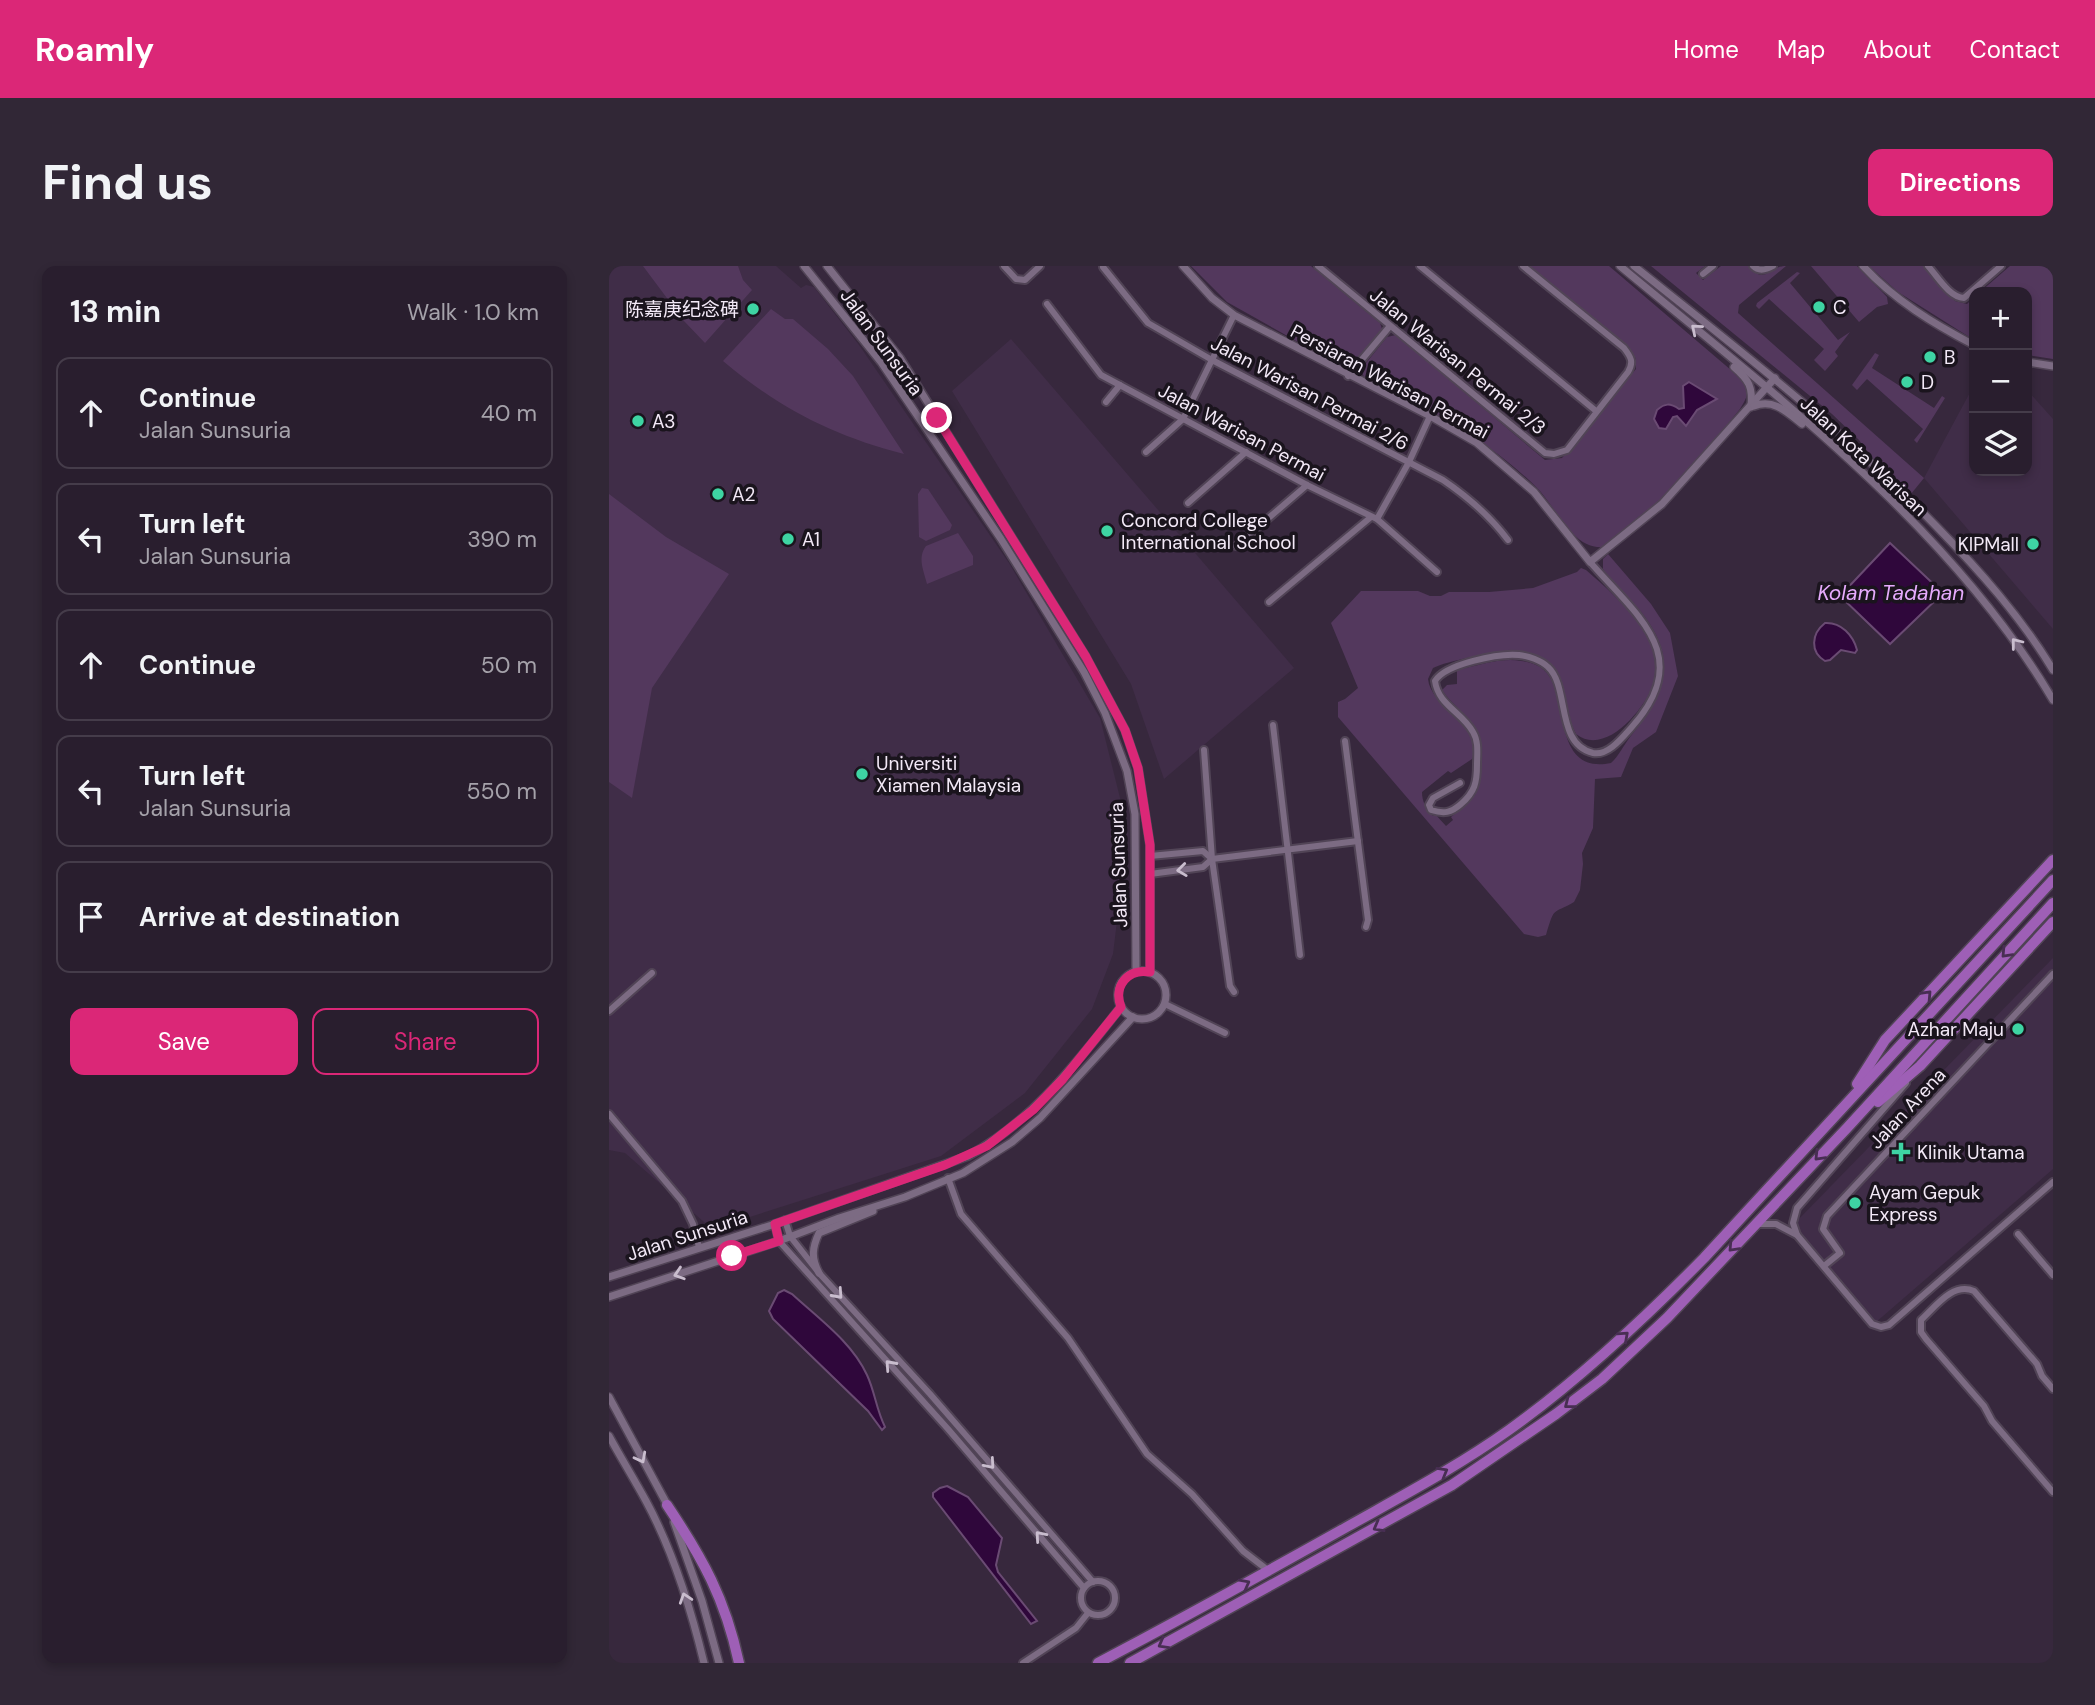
<!DOCTYPE html>
<meta charset="utf-8">
<style>
:root{--surface:#291e2e;--page:#312736;--text:#f1f3f6;--muted:#a5a2aa;--line:#453c4a;--accent:#db2777}
body{margin:0;font-family:"DM Sans","Noto Sans SC",sans-serif;background:var(--page);color:var(--text)}
.controls{position:absolute;right:21px;top:21px;display:grid;overflow:hidden;border-radius:14px;box-shadow:0 4px 10px #0003}
.controls button{width:63px;height:63px;display:grid;place-items:center;padding:0;border:0;border-bottom:2px solid var(--line);background:var(--surface);color:var(--text);font:35px sans-serif}
.stop{position:absolute;width:21px;height:21px;margin:-16px;border:5px solid #db2777;border-radius:50%;background:#fff}
.stop.end{background:#db2777;border-color:#fff;box-shadow:0 2px 7px #0008}
.list{margin:0;padding:0;list-style:none}
h2{display:flex;justify-content:space-between;align-items:center;height:91px;margin:0;padding:0 28px;font-size:30px}
h2 small{font-size:23px;font-weight:400;color:var(--muted)}
.list li{display:grid;grid-template-columns:46px 1fr auto;gap:21px;align-items:center;box-sizing:border-box;height:112px;margin:0 14px 14px;padding:0 14px;border:2px solid var(--line);border-radius:14px}
.list b{display:block;font-size:26px;white-space:nowrap}
.list p{margin:0;font-size:23px;white-space:nowrap;color:var(--muted)}
.list em{font-size:23px;font-style:normal;color:var(--muted)}
.actions{display:flex;gap:14px;padding:21px 28px}
.actions a{flex:1;padding:16px 0;border:2px solid var(--accent);border-radius:14px;text-align:center;font-size:24px;color:var(--accent)}
.actions .main{background:var(--accent);color:#fff}
.icon{flex:none;width:38px;height:38px;fill:none;stroke:currentColor;stroke-width:2;stroke-linecap:round;stroke-linejoin:round}
.map{position:relative;flex:none;width:1444px;height:1397px;overflow:hidden;border-radius:14px}
header{display:flex;align-items:center;gap:42px;box-sizing:border-box;height:98px;padding:0 35px;background:var(--accent);color:#fff}
header strong{font-size:33px}
nav{display:flex;gap:38px;margin-inline-start:auto;font-size:24px}
.intro{display:flex;align-items:center;justify-content:space-between;box-sizing:border-box;height:168px;padding:0 42px}
h1{margin:0;font-size:49px}
.button{padding:18px 32px;border-radius:14px;background:var(--accent);color:#fff;font-size:24px;font-weight:700}
main{display:flex;gap:42px;padding:0 42px}
aside{flex:1;background:var(--surface);border-radius:14px;box-shadow:0 4px 10px #0003}
.map>svg:first-child{display:block}
</style>
<header>
<strong>Roamly</strong>
<nav><a>Home</a><a>Map</a><a>About</a><a>Contact</a></nav>
</header>
<div class="intro"><h1>Find us</h1><a class="button">Directions</a></div>
<main>
<aside>
<h2>13 min<small>Walk · 1.0 km</small></h2>
<ul class="list">
<li><svg class="icon" aria-label="ahead" viewBox="0 0 24 24"><path d="M12 20V5M6 11l6-6 6 6"/></svg><div><b>Continue</b><p>Jalan Sunsuria</p></div><em>40 m</em></li>
<li><svg class="icon" aria-label="left" viewBox="0 0 24 24"><path d="M17 20v-9H6M10 6l-5 5 5 5"/></svg><div><b>Turn left</b><p>Jalan Sunsuria</p></div><em>390 m</em></li>
<li><svg class="icon" aria-label="ahead" viewBox="0 0 24 24"><path d="M12 20V5M6 11l6-6 6 6"/></svg><div><b>Continue</b></div><em>50 m</em></li>
<li><svg class="icon" aria-label="left" viewBox="0 0 24 24"><path d="M17 20v-9H6M10 6l-5 5 5 5"/></svg><div><b>Turn left</b><p>Jalan Sunsuria</p></div><em>550 m</em></li>
<li><svg class="icon" aria-label="arrive" viewBox="0 0 24 24"><path d="M6 21V4h12l-3 4 3 4H6"/></svg><div><b>Arrive at destination</b></div></li>
</ul>
<div class="actions"><a class="main">Save</a><a>Share</a></div>
</aside>
<div class="map">
<svg width="1444" height="1397" viewBox="0 0 1444 1397">
<rect width="100%" height="100%" fill="#37283d"/>
<g fill="#402d48">
<polygon points="0,0 167,0 192,22 197,19 205,21 250,79 400,297 491,452 519,564 504,688 483,743 416,827 332,890 103,963 16,887 0,884"/>
<polygon points="402,73 685,402 555,513 522,418 343,125"/>
<polygon points="1365,119 1365,205 1418,205 1418,124 1444,153 1444,363 1315,212"/>
<polygon points="1444,692 1444,903 1266,1057 1189,966 1186,957"/>
</g>
<g fill="#53385d">
<polygon points="34,0 129,0 134,14 143,24 96,77 75,55"/>
<polygon points="582,0 702,0 771,57 773,63 743,100 739,102 732,100 618,36"/>
<path d="M921,0h79l136,116c5,11 1,17 -5,27l-65,80 -70,58c-33,4 -49,-41 -69,-60 -52,-52 -109,-75 -171,-109l-4,-6 1,-4 25,-31 9,-2 149,125 17,-2 74,-89v-10l-7,-12z"/>
<path d="M1042,0h54l-9,7 7,7 18,-14h27c18,20 20,0 38,0l-47,39 -1,8 186,165 -13,16 -40,-37 -12,-17 -27,-26z"/>
<polygon points="1202,0 1248,0 1278,31 1279,38 1268,41 1250,56"/>
<polygon points="1260,0 1316,0 1346,35 1358,38 1365,31 1365,74 1289,26"/>
<polygon points="1401,0 1444,0 1444,93 1418,89 1418,26 1371,26"/>
<polygon points="1188,6 1191,7 1181,17 1229,74 1241,66 1226,86 1229,90 1216,105 1205,94 1215,83 1160,33 1150,43 1147,40 1148,37"/>
<path d="M162,43l14,10h8l35,30 25,27 51,78c-71,-18 -125,-46 -181,-93z"/>
<polygon points="1266,87 1270,89 1263,102 1325,142 1333,130 1336,132 1308,177 1305,174 1314,163 1258,113 1248,124 1243,119"/>
<polygon points="313,222 319,223 343,259 341,264 317,275 310,271 309,228"/>
<polygon points="0,228 57,271 120,308 43,422 23,532 0,516"/>
<path d="M349,267l15,23v9l-46,19c-3,-13 -10,-26 -1,-38z"/>
<path d="M999,288l43,50 19,29 8,43 -22,56 -23,16 -12,29 -26,2 -2,49 -11,25 1,11 -3,26 -6,12c-22,13 -19,3 -28,33l-8,2 -14,-3 -186,-217v-15l7,-3 13,-11 -27,-65 30,-32h57l12,5h11l8,-4h40l44,-4 44,-16 4,-4 5,2c22,19 57,50 66,78 4,12 4,26 1,37 -9,25 -48,72 -77,49 -10,-19 -9,-43 -20,-62 -7,-11 -19,-18 -32,-20 -18,-3 -75,8 -91,16l-5,11c3,30 58,48 44,80l-21,14 -3,-2 -26,21c0,10 4,16 11,24l2,-2 11,12 7,-6 -2,-3c8,-7 17,-14 24,-22 7,-12 9,-52 2,-64 -9,-16 -25,-26 -35,-41l5,-5 10,-1v-14c19,-4 45,-13 64,-9 9,1 19,4 25,11 23,25 6,103 65,91 8,-7 12,-17 19,-26 32,-40 50,-73 15,-120 -12,-17 -31,-30 -42,-48v-10z"/>
</g>
<g fill="#2f073b" stroke="#6a4b73" stroke-width="2">
<path d="M1080,116l28,17 -20,11 -11,16 -9,-10 -4,1 -7,12 -7,-1 -5,-9 3,-9c8,-7 13,-7 22,-1l5,-1 -1,-22z"/>
<polygon points="1281,277 1334,327 1281,378 1231,330"/>
<path d="M1216,357c16,-1 28,12 32,27l-2,3 -14,-3 -11,10 -5,1c-15,-9 -14,-27 0,-38z"/>
<path d="M175,1024l8,4c26,24 60,48 75,81 8,17 9,34 18,52l-3,3 -14,-19 -95,-92 -4,-8 9,-18z"/>
<polygon points="338,1220 359,1231 393,1272 387,1299 389,1306 428,1355 422,1358 324,1231 324,1227 331,1222"/>
</g>
<g fill="none" stroke-linecap="round" stroke-linejoin="round">
<defs>
<g id="minor">
<polyline points="395,0 407,13 416,14 431,0"/>
<path d="M709,0l227,187 9,1 13,-4 61,-78c6,-10 3,-15 -4,-24l-101,-82"/>
<polyline points="811,0 987,145"/>
<path d="M1144,0c6,6 13,4 20,0"/>
<path d="M1319,0c10,11 21,31 36,32l37,-32"/>
<path d="M494,1l45,56 64,37 231,120c25,17 47,36 65,60"/>
<polyline points="1094,8 1104,0"/>
<polyline points="438,38 492,109 698,219 768,253 828,306"/>
<polyline points="739,110 781,60"/>
<polyline points="497,136 511,119"/>
<polyline points="537,186 574,153 625,49"/>
<polyline points="579,237 637,186"/>
<polyline points="768,253 800,196 821,150"/>
<polyline points="627,280 698,219"/>
<polyline points="660,336 762,251"/>
<polyline points="664,459 691,689"/>
<polyline points="736,475 759,654 757,661"/>
<polyline points="595,484 603,593 621,720 625,726"/>
<path d="M851,517l-27,15 -4,7 2,5c13,4 20,3 30,-6 14,-12 16,-22 16,-39 0,-11 2,-23 -4,-33 -11,-20 -35,-27 -38,-51 10,-17 64,-28 84,-26 9,1 22,5 29,12 22,20 7,77 45,86 15,3 29,-15 38,-25 65,-72 6,-112 -41,-166"/>
<polyline points="541,590 594,585 603,593"/>
<polyline points="541,608 594,601 603,593 749,575"/>
<polyline points="556,738 616,767"/>
<polyline points="0,745 43,707"/>
<polyline points="0,848 73,935 84,958 90,981"/>
<polyline points="339,912 352,948 459,1072 538,1188 583,1228 634,1285 660,1305"/>
<polyline points="176,954 181,970 210,1007 321,1128 484,1316"/>
<polyline points="166,958 170,975 339,1163 475,1322"/>
<polyline points="1148,958 1167,958 1188,969 1263,1058 1272,1061 1280,1059 1444,916"/>
<polyline points="1409,968 1444,1009"/>
<polyline points="1188,969 1184,957 1188,942 1297,817"/>
<polyline points="1215,1000 1231,987 1214,963 1218,950 1444,708"/>
<path d="M1444,1123l-11,-13 -5,-12 -63,-73c-21,-9 -38,15 -53,29v12l5,7 58,67 8,15 61,71"/>
<circle cx="489" cy="1332" r="17"/>
<polyline points="414,1397 467,1362 479,1347"/>
</g>
<g id="tertiary">
<polyline points="195,0 272,96 392,273 475,406 496,447 518,505 526,548 527,706"/>
<polyline points="218,0 291,92 477,391 516,464 529,502 541,579 541,706"/>
<polyline points="574,0 603,32 625,49 821,150 868,177 925,226 981,296 1053,238 1166,112"/>
<path d="M1011,0c154,128 330,260 433,434"/>
<path d="M1025,0c104,83 209,164 302,260 43,44 85,91 117,144"/>
<path d="M1254,0c31,34 71,58 111,79"/>
<polyline points="1418,96 1444,100"/>
<path d="M1125,101c15,13 19,20 17,40"/>
<path d="M1145,140c20,-8 34,7 48,18"/>
<circle cx="533" cy="729" r="24"/>
<path d="M210,1007c-8,-15 -7,-25 0,-40l54,-22"/>
<path d="M0,1011l166,-53 193,-68c65,-35 108,-93 153,-149"/>
<polyline points="0,1031 170,975 230,952 296,931 354,907 403,876 431,852 524,751"/>
<polyline points="0,1131 60,1242"/>
<path d="M0,1170c12,22 25,43 37,65 27,50 45,108 58,162"/>
<polyline points="65,1256 93,1335 110,1397"/>
</g>
<g id="trunk">
<polyline points="1248,818 1276,774 1444,594"/>
<polyline points="1269,836 1311,800 1444,656"/>
<path d="M58,1239c36,54 58,93 72,158"/>
<path d="M489,1397c83,-44 165,-89 247,-135 55,-31 112,-61 164,-98 70,-50 134,-110 195,-172l349,-378"/>
<polyline points="521,1397 843,1219 947,1148 993,1113 1058,1052 1238,862 1444,637"/>
</g>
</defs>
<use href="#minor" stroke="#514456" stroke-width="10"/>
<use href="#tertiary" stroke="#514456" stroke-width="10"/>
<use href="#trunk" stroke="#514456" stroke-width="13"/>
<use href="#minor" stroke="#7c6b83" stroke-width="6"/>
<use href="#tertiary" stroke="#7c6b83" stroke-width="7"/>
<use href="#trunk" stroke="#9e5fb6" stroke-width="10"/>
</g>
<defs><path id="oneway-chevron" d="M-2-3.5L2.5 0L-2 3.5" fill="none" stroke-width="1.6" stroke-linecap="round" stroke-linejoin="round" transform="scale(1.75)"/></defs>
<g stroke="#c9bdce">
<use href="#oneway-chevron" transform="translate(1087 63) rotate(-140)"/>
<use href="#oneway-chevron" transform="translate(1407 377) rotate(-128)"/>
<use href="#oneway-chevron" transform="translate(573 604) rotate(173)"/>
<use href="#oneway-chevron" transform="translate(70 1008) rotate(162)"/>
<use href="#oneway-chevron" transform="translate(229 1028) rotate(48)"/>
<use href="#oneway-chevron" transform="translate(281 1099) rotate(-132)"/>
<use href="#oneway-chevron" transform="translate(32 1192) rotate(62)"/>
<use href="#oneway-chevron" transform="translate(381 1198) rotate(49)"/>
<use href="#oneway-chevron" transform="translate(431 1270) rotate(-131)"/>
<use href="#oneway-chevron" transform="translate(76 1332) rotate(-108)"/>
</g>
<g stroke="#482e53">
<use href="#oneway-chevron" transform="translate(1397 687) rotate(133)"/>
<use href="#oneway-chevron" transform="translate(1318 729) rotate(-47)"/>
<use href="#oneway-chevron" transform="translate(1210 890) rotate(134)"/>
<use href="#oneway-chevron" transform="translate(1124 981) rotate(133)"/>
<use href="#oneway-chevron" transform="translate(1015 1070) rotate(-42)"/>
<use href="#oneway-chevron" transform="translate(960 1138) rotate(142)"/>
<use href="#oneway-chevron" transform="translate(834 1206) rotate(-30)"/>
<use href="#oneway-chevron" transform="translate(769 1261) rotate(151)"/>
<use href="#oneway-chevron" transform="translate(636 1318) rotate(-28)"/>
<use href="#oneway-chevron" transform="translate(554 1378) rotate(151)"/>
</g>
<g fill="none" stroke-linecap="round" stroke-linejoin="round">
<path stroke="#db2777" stroke-width="9" d="M123,990l47,-15 -4,-17 170,-59 42,-19 46,-36 30,-31 58,-72c-8,-21 7,-39 29,-35v-127l-12,-77 -13,-38 -39,-73 -149,-239"/>
</g>
<g fill="#3ed4a3" stroke="#1a141d" stroke-width="2.5">
<circle cx="1210" cy="41" r="7"/>
<circle cx="144" cy="43" r="7"/>
<circle cx="1321" cy="91" r="7"/>
<circle cx="1298" cy="116" r="7"/>
<circle cx="29" cy="155" r="7"/>
<circle cx="109" cy="228" r="7"/>
<circle cx="498" cy="265" r="7"/>
<circle cx="179" cy="273" r="7"/>
<circle cx="1424" cy="278" r="7"/>
<circle cx="253" cy="508" r="7"/>
<circle cx="1409" cy="763" r="7"/>
<path d="M1288.5 875.5h7v7h7v7h-7v7h-7v-7h-7v-7h7z"/>
<circle cx="1246" cy="937" r="7"/>
</g>
<g text-anchor="middle" stroke-width="7" stroke-linejoin="round" paint-order="stroke">
<g font-size="19" fill="#f3e9f7" stroke="#1a141d" text-anchor="start">
<text x="1224" y="48">C</text>
<text x="130" y="50" text-anchor="end">陈嘉庚纪念碑</text>
<text x="1335" y="98">B</text>
<text x="1312" y="123">D</text>
<text x="43" y="162">A3</text>
<text x="123" y="235">A2</text>
<text x="512" y="261">Concord College<tspan x="512" dy="22">International School</tspan></text>
<text x="193" y="280">A1</text>
<text x="1410" y="285" text-anchor="end">KIPMall</text>
<text x="267" y="504">Universiti<tspan x="267" dy="22">Xiamen Malaysia</tspan></text>
<text x="1395" y="770" text-anchor="end">Azhar Maju</text>
<text x="1308" y="893">Klinik Utama</text>
<text x="1260" y="933">Ayam Gepuk<tspan x="1260" dy="22">Express</tspan></text>
</g>
<g font-size="19" fill="#f3e9f7" stroke="#1a141d">
<text transform="translate(273 76) rotate(54)" y="7">Jalan Sunsuria</text>
<text transform="translate(849 95) rotate(39)" y="7">Jalan Warisan Permai 2/3</text>
<text transform="translate(781 115) rotate(28)" y="7">Persiaran Warisan Permai</text>
<text transform="translate(701 127) rotate(28)" y="7">Jalan Warisan Permai 2/6</text>
<text transform="translate(633 166) rotate(28)" y="7">Jalan Warisan Permai</text>
<text transform="translate(1255 190) rotate(43)" y="7">Jalan Kota Warisan</text>
<text transform="translate(509 599) rotate(-92)" y="7">Jalan Sunsuria</text>
<text transform="translate(1298 842) rotate(-47)" y="7">Jalan Arena</text>
<text transform="translate(78 969) rotate(-18)" y="7">Jalan Sunsuria</text>
</g>
<g font-size="21" font-style="italic" fill="#e6abfd" stroke="#1a141d">
<text x="1282" y="334">Kolam Tadahan</text>
</g>
</g>
</svg>
<div class="controls">
<button>+</button>
<button>−</button>
<button><svg class="icon" aria-label="layers" viewBox="0 0 24 24"><path d="M12 4l9 5-9 5-9-5zM3 14l9 5 9-5"/></svg></button>
</div>
<div class="stop" style="left:123px;top:990px"></div>
<div class="stop end" style="left:328px;top:152px"></div>
</div>
</main>
